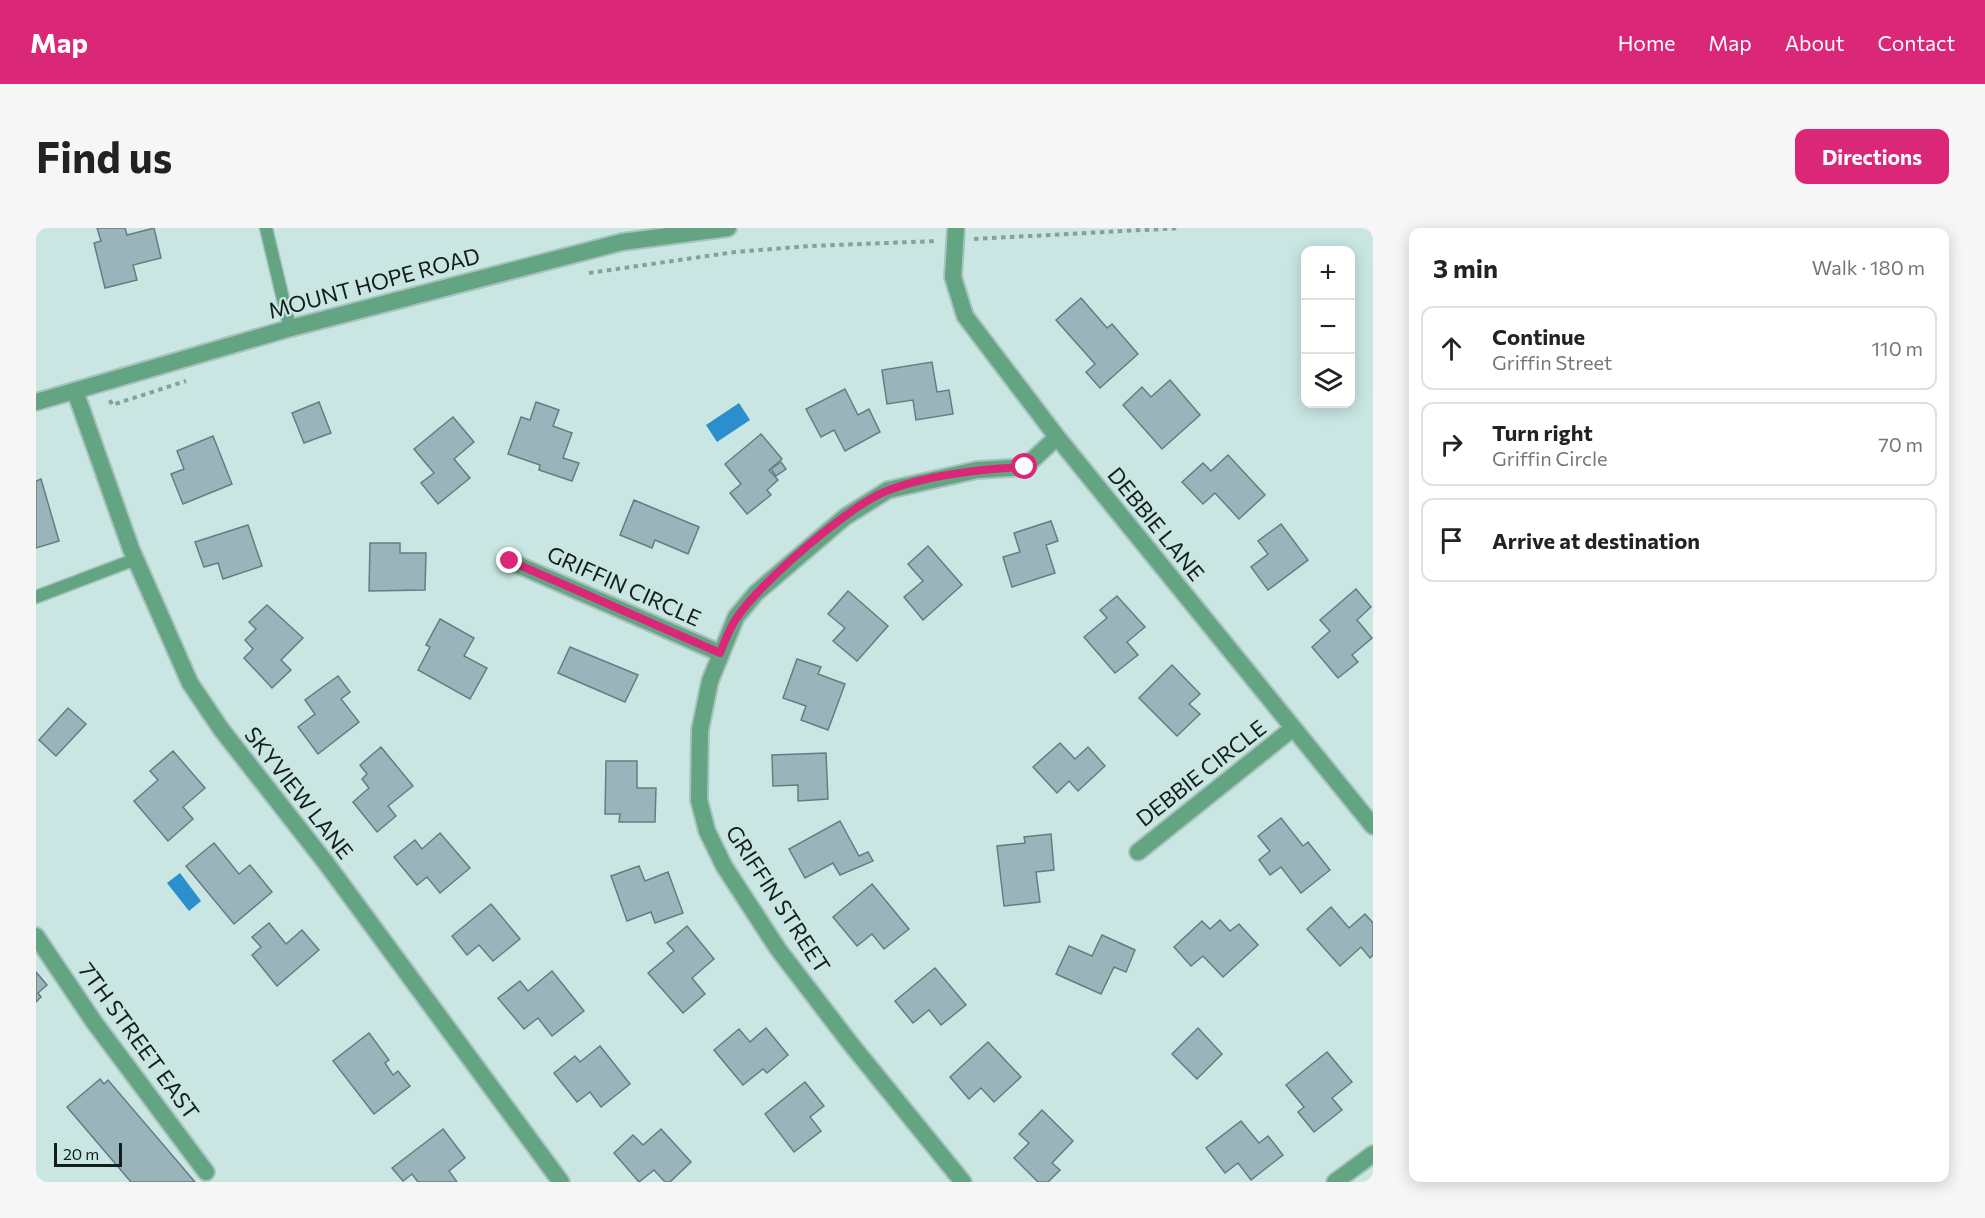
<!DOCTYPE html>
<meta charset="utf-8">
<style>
:root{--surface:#fff;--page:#f6f6f6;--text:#222;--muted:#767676;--line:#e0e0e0;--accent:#db2777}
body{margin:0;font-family:Commissioner,sans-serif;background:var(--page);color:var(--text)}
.controls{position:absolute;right:18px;top:18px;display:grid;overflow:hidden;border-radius:12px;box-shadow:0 3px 15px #0003}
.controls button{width:54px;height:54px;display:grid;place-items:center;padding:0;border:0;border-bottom:2px solid var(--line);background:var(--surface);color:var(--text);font:30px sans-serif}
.scale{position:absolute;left:18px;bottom:15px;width:68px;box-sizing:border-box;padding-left:6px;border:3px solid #131d1c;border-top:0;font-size:16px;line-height:21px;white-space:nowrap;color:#131d1c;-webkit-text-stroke:4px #c9e6e2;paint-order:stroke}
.stop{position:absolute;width:18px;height:18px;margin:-14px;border:4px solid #db2777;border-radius:50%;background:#fff}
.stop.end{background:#db2777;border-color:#fff;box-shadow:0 2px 6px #0008}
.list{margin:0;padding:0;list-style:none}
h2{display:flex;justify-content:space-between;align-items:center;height:78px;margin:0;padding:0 24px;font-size:26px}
h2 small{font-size:20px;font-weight:400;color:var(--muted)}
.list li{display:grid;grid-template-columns:39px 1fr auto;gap:18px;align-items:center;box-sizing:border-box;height:84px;margin:0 12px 12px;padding:0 12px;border:2px solid var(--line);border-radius:12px}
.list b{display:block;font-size:22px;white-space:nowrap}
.list p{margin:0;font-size:20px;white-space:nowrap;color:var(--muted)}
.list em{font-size:20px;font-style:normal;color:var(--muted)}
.icon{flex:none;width:33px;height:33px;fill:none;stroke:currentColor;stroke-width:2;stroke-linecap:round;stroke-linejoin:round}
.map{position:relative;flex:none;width:1337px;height:954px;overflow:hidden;border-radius:12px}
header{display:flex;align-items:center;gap:36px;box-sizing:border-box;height:84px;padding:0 30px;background:var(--accent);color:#fff}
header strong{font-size:28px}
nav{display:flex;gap:33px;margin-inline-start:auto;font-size:21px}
.intro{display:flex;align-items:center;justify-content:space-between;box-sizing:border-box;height:144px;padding:0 36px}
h1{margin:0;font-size:42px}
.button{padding:15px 27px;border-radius:12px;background:var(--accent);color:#fff;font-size:21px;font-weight:700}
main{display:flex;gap:36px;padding:0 36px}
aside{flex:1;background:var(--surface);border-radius:12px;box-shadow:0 3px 15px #0003}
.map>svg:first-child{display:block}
</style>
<header>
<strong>Map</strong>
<nav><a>Home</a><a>Map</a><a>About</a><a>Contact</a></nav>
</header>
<div class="intro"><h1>Find us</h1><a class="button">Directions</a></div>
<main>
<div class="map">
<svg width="1337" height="954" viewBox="0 0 1337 954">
<rect width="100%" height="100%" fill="#c9e6e2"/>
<g fill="#2a8fcc">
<polygon points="703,175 714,192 681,214 670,197"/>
<polygon points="144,645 165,673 153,683 131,655"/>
</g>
<g fill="#99b4bb" stroke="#647d84" stroke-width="1.5">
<polygon points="61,0 89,0 91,7 118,0 125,30 97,37 101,52 69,60 58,15 65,13"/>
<polygon points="1045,70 1071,100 1076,96 1102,126 1064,160 1050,144 1059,136 1020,92"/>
<polygon points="896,134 901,164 913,162 917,186 880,192 877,172 851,176 846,142"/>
<polygon points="1134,152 1164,187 1126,221 1087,177 1106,159 1115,169"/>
<polygon points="809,161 822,187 833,181 844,204 809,223 798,202 785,209 770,181"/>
<polygon points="283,174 295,205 268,215 256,185"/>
<polygon points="500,174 523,182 517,198 536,205 527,230 543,235 536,253 503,242 504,237 472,226 485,189 494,192"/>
<polygon points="417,189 438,214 418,231 434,250 402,276 385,255 398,245 378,221"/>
<polygon points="725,206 746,231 733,242 742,252 731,262 735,267 711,286 694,265 705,256 689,236"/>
<polygon points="177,208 196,256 147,276 135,246 148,241 141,223"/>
<polygon points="1192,227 1229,267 1203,291 1179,265 1167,276 1146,254 1167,235 1175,243"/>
<polygon points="745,234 750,241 740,248 735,241"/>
<polygon points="5,251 23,313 0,320 0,253"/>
<polygon points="598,272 663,299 652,326 619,312 616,320 584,307"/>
<polygon points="1015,293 1022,313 1010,317 1019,345 976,359 967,329 984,324 978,305"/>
<polygon points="1245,296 1272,332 1232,362 1215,339 1232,326 1222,313"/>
<polygon points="212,297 226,338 187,351 182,335 168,339 159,314"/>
<polygon points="334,315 364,315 364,325 390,325 389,362 333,363"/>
<polygon points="892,318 926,357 887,392 868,369 887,353 872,336"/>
<polygon points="1320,361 1335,379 1321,392 1336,410 1316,427 1322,434 1302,450 1276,419 1294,403 1284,392"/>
<polygon points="812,363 852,398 821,433 797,413 809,400 792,386"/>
<polygon points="1081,368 1109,399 1091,414 1102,427 1079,445 1048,409 1071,390 1064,382"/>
<polygon points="231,377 267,410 245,432 255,442 236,460 208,430 217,421 209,412 220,401 213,394"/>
<polygon points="404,391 438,410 428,428 451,440 434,471 382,442 394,419 390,417"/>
<polygon points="534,419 602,447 589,474 522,445"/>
<polygon points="761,431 785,439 782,446 809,456 792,502 765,492 770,478 747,470"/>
<polygon points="1136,437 1164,466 1153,476 1164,486 1141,508 1103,470"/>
<polygon points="302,448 314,464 305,471 323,494 282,526 262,499 279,486 269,472"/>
<polygon points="32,480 50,496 20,528 3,512"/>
<polygon points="1024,515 1039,531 1052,519 1069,538 1042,563 1033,553 1021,565 997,539"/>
<polygon points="345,519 377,558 352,578 360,588 341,604 317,574 333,560 326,551 331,546 324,537"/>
<polygon points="137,523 169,560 147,579 157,591 132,613 98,573 122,552 114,543"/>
<polygon points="790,525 792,571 762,573 762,557 737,558 736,527"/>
<polygon points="570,533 601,533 601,560 620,560 619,594 583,594 584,586 569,586"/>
<polygon points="1245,590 1267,618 1272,614 1294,642 1265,665 1245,639 1234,647 1223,632 1234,623 1222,608"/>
<polygon points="804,593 823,628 832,624 837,633 804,647 797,635 769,650 753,621"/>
<polygon points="404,605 434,640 404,665 391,649 381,657 358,629 379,612 386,621"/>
<polygon points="1015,606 1018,642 1000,644 1004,674 968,678 961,618 989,615 988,609"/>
<polygon points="178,615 203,646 214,637 236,664 198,696 150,638"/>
<polygon points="603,638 609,653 632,644 647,685 619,695 615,684 591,693 575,648"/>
<polygon points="836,656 873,701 848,721 836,706 821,718 797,689"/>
<polygon points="455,676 484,711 457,733 443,717 431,727 416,708"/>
<polygon points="1295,679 1313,700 1329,686 1337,695 1337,727 1334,730 1325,719 1304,738 1271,701"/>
<polygon points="1184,692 1194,703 1203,696 1222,717 1187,749 1167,728 1155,738 1138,719 1166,693 1174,701"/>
<polygon points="233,695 250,716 266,702 283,722 241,758 216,727 225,719 216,709"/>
<polygon points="651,698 678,731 656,750 669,766 647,785 612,745 638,723 631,715"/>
<polygon points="1066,707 1099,722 1090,744 1078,739 1065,766 1020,746 1033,718 1056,728"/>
<polygon points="899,740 930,777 905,797 893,782 877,795 859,773"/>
<polygon points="516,743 548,783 516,808 502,790 488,801 462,770 484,753 492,763"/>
<polygon points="0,744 11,757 2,765 5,769 0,774"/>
<polygon points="730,800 752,827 731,845 727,841 707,857 678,822 703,801 714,814"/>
<polygon points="1162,800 1186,826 1161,851 1136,826"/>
<polygon points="333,805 353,832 349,835 357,847 362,843 374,858 338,886 297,833"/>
<polygon points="952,814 985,849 958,874 945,860 933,871 914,849"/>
<polygon points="564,818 594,856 565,879 554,864 541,874 518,845 539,828 544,834"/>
<polygon points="1291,824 1316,854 1296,870 1306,882 1278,904 1262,884 1268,879 1250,857"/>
<polygon points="64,851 68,856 72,852 159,954 95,954 31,879"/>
<polygon points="769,854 788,878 774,889 785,903 758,924 729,886"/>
<polygon points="1006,882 1037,913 1016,935 1024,942 1012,954 1002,954 978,930 993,915 983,906"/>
<polygon points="1205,893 1223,915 1232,908 1247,927 1215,952 1202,935 1189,945 1170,920"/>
<polygon points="407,901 429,930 413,943 421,954 382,954 376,946 367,953 356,940"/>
<polygon points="625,901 655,934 634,954 629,954 618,942 603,954 578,925 597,907 607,917"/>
</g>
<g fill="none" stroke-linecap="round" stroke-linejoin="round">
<defs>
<g id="service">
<polyline points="230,0 254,100"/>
<polyline points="0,369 100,331"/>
</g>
<g id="minor">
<polyline points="920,0 917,49 929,88 1021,209 1337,598"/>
<polyline points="39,163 95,321 154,455 185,501 290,635 525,954"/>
<polyline points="0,174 251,101 586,14 692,0"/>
<polyline points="473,333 684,425"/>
<polyline points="1102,624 1256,501"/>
<polyline points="0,708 58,794 170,944"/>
<polyline points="927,954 814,815 742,721 688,638 671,603 663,572 664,502 674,453 700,389 720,365 809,289 852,262 941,242 989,239 1021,209"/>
<polyline points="1299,954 1337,926"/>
</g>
</defs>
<use href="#service" stroke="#a8c2be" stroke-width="15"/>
<use href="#minor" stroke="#a8c2be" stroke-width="20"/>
<g stroke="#899f9c" stroke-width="4" stroke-dasharray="4.5 4.5" stroke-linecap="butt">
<polyline points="938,11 1144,0"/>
<polyline points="553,45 699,24 774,18 901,13"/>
<polyline points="74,172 76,177 150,153"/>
</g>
<use href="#service" stroke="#63a583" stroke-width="12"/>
<use href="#minor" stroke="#63a583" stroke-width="16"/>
</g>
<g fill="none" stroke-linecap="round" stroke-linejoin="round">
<path stroke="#db2777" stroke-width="8" d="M474,333l210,92c5,-12 10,-27 18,-37 23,-34 113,-112 151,-126 41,-15 92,-21 136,-23"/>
</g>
<g text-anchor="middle" stroke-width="4.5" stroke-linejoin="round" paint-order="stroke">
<g font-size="22" fill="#131d1c" stroke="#c9e6e2">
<text transform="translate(338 55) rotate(-15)" y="8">MOUNT HOPE ROAD</text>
<text transform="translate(1120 296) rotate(51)" y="8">DEBBIE LANE</text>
<text transform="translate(588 358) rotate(24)" y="8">GRIFFIN CIRCLE</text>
<text transform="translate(1165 545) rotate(-38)" y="8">DEBBIE CIRCLE</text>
<text transform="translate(263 565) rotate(52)" y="8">SKYVIEW LANE</text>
<text transform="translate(742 671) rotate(57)" y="8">GRIFFIN STREET</text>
<text transform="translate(103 813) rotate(54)" y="8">7TH STREET EAST</text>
</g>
</g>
</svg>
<div class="controls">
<button>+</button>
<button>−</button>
<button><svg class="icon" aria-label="layers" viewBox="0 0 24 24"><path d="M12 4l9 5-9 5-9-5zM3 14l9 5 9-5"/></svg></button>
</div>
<div class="scale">20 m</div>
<div class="stop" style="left:989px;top:239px"></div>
<div class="stop end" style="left:474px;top:333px"></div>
</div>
<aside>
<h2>3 min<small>Walk · 180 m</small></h2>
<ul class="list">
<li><svg class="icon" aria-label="ahead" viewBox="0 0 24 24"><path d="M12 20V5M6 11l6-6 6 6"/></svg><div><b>Continue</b><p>Griffin Street</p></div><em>110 m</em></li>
<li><svg class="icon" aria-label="right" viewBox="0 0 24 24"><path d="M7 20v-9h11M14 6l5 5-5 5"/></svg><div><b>Turn right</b><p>Griffin Circle</p></div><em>70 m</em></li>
<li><svg class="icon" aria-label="arrive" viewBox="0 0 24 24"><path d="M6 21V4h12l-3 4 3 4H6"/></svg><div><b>Arrive at destination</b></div></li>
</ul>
</aside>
</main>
